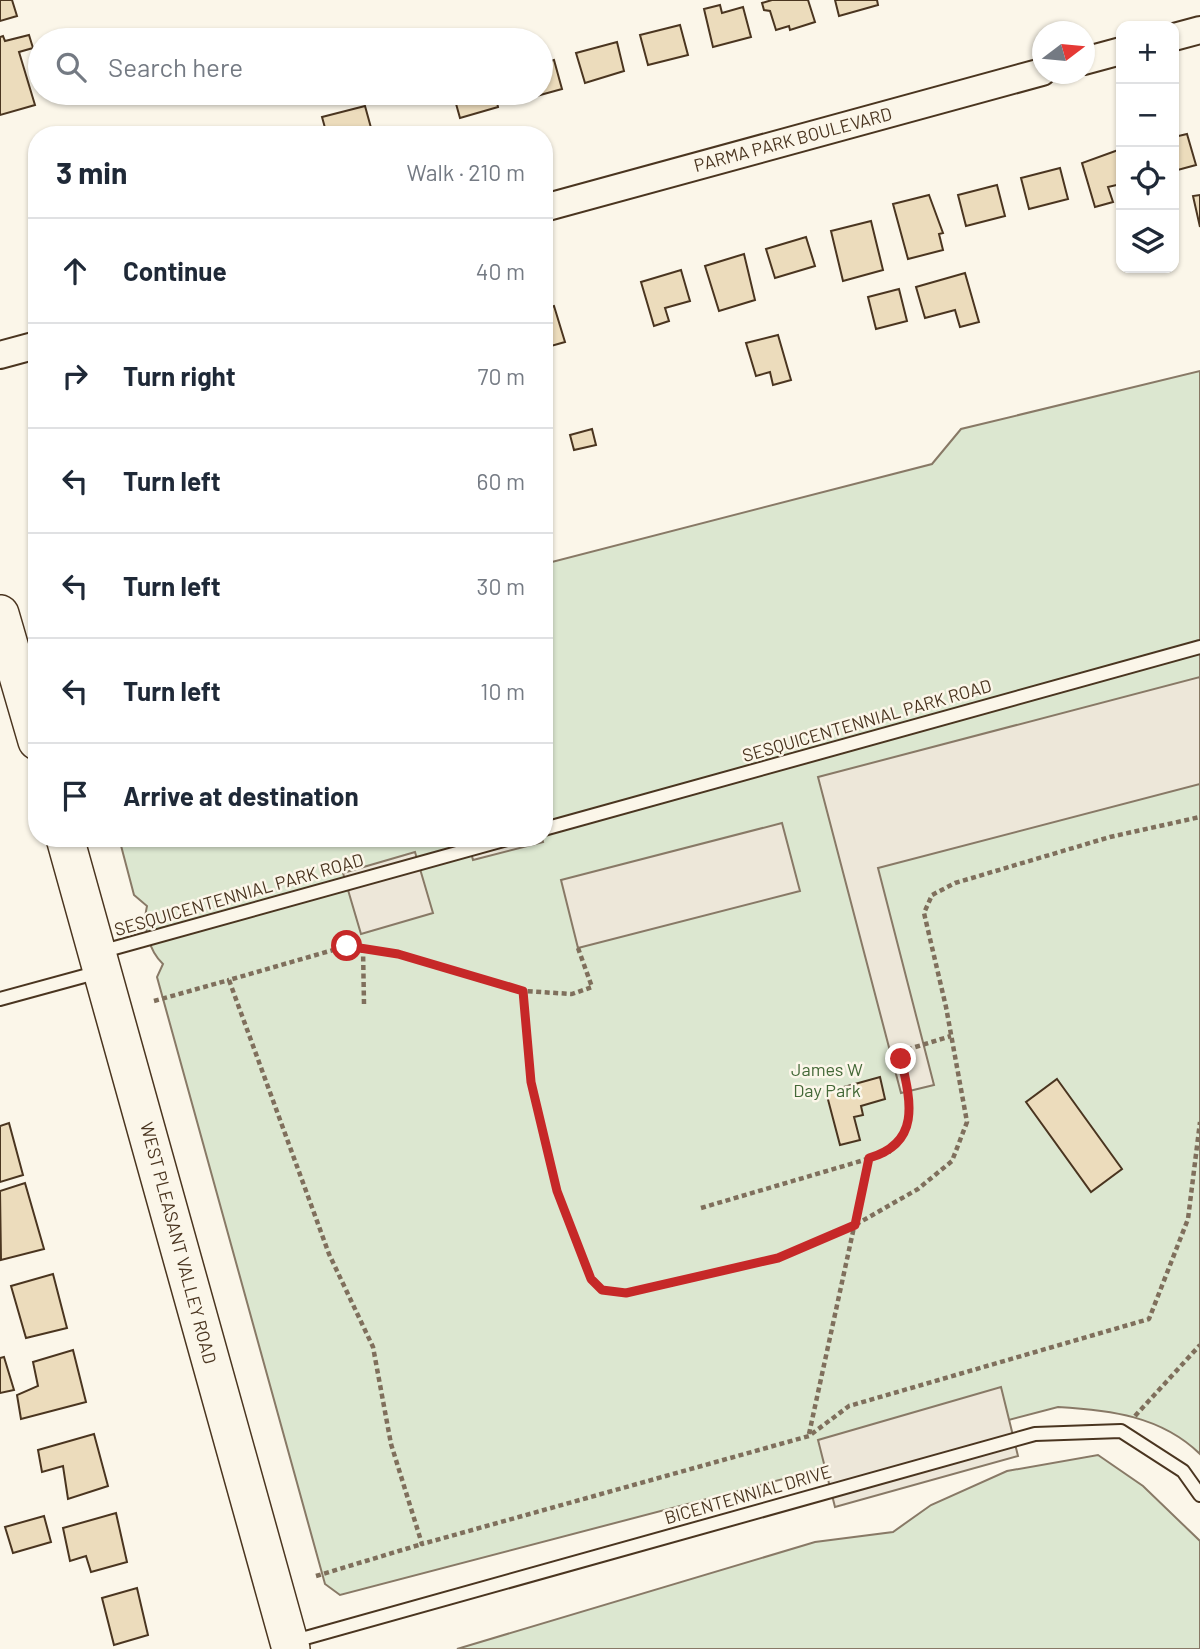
<!DOCTYPE html>
<meta charset="utf-8">
<style>
:root{--surface:#fff;--page:#f2f2f3;--text:#1f2937;--muted:#747a83;--line:#e0e1e3}
body{margin:0;font-family:Barlow,sans-serif;background:var(--page);color:var(--text)}
.controls{position:absolute;right:21px;top:21px;display:grid;overflow:hidden;border-radius:14px;box-shadow:0 2px 5px #0004}
.controls button{width:63px;height:63px;display:grid;place-items:center;padding:0;border:0;border-bottom:2px solid var(--line);background:var(--surface);color:var(--text);font:35px sans-serif}
.compass{position:absolute;left:1032px;top:21px;width:63px;height:63px;border-radius:50%;background:var(--surface);box-shadow:0 2px 5px #0004;rotate:74deg}
.stop{position:absolute;width:21px;height:21px;margin:-16px;border:5px solid #c62828;border-radius:50%;background:#fff}
.stop.end{background:#c62828;border-color:#fff;box-shadow:0 2px 7px #0008}
.list{margin:0;padding:0;list-style:none}
h2{display:flex;justify-content:space-between;align-items:center;height:91px;margin:0;padding:0 28px;font-size:30px}
h2 small{font-size:23px;font-weight:400;color:var(--muted)}
.list li{display:grid;grid-template-columns:46px 1fr auto;gap:21px;align-items:center;box-sizing:border-box;height:105px;padding:0 28px;border-top:2px solid var(--line)}
.list b{display:block;font-size:26px;white-space:nowrap}
.list em{font-size:23px;font-style:normal;color:var(--muted)}
.icon{flex:none;width:38px;height:38px;fill:none;stroke:currentColor;stroke-width:2;stroke-linecap:round;stroke-linejoin:round}
.map{position:relative;flex:none;width:1200px;height:1649px;overflow:hidden}
.search{position:absolute;background:var(--surface);box-shadow:0 2px 5px #0004;left:28px;top:28px;width:525px;height:77px;display:flex;align-items:center;gap:18px;box-sizing:border-box;padding:0 24px;border-radius:38px;color:var(--muted);font-size:26px}
.panel{position:absolute;background:var(--surface);box-shadow:0 2px 5px #0004;left:28px;top:126px;width:525px;height:721px;border-radius:28px}
.map>svg:first-child{display:block}
</style>
<div class="map">
<svg width="1200" height="1649" viewBox="0 0 1200 1649">
<rect width="100%" height="100%" fill="#fbf6e9"/>
<g fill="#dce7d0" stroke="#887966" stroke-width="2">
<path d="M1200,371v1083c-39,-38 -90,-44 -142,-47l-718,188 -15,-11 -168,-607 6,-13c-14,-13 -21,-39 -16,-58l-13,-11 -15,-57h425v-274l388,-100 29,-35z"/>
<polygon points="1098,1455 1143,1486 1200,1541 1200,1649 457,1649 815,1542 893,1532 931,1505 1007,1471"/>
</g>
<g fill="#ede7d9" stroke="#887966" stroke-width="2">
<polygon points="1200,677 1200,784 878,868 934,1085 901,1093 818,777"/>
<polygon points="782,823 800,891 578,948 561,880"/>
<polygon points="467,838 542,838 543,842 473,860"/>
<polygon points="415,852 433,913 361,934 343,873"/>
<polygon points="1001,1387 1018,1456 835,1507 818,1440"/>
</g>
<g fill="#ecdcbc" stroke="#4a3520" stroke-width="2">
<polygon points="0,0 12,0 17,16 0,21"/>
<polygon points="772,0 808,0 815,22 790,30 789,26 776,30 770,11 764,10 762,3"/>
<polygon points="835,0 877,0 878,5 839,16"/>
<polygon points="720,5 722,13 743,7 751,37 713,47 704,9"/>
<polygon points="680,25 688,55 648,65 640,35"/>
<polygon points="29,35 33,48 19,52 35,105 0,115 0,37 3,36 5,41"/>
<polygon points="617,42 624,71 585,83 576,53"/>
<polygon points="554,60 562,89 522,100 520,93 541,93 541,63"/>
<polygon points="453,93 495,93 498,107 460,118"/>
<polygon points="365,106 373,135 327,135 322,117"/>
<polygon points="1187,134 1196,165 1174,171 1174,137"/>
<polygon points="1121,149 1121,184 1108,187 1113,202 1095,207 1082,163"/>
<polygon points="1060,168 1068,199 1029,209 1021,178"/>
<polygon points="997,185 1005,216 966,226 958,195"/>
<polygon points="929,195 943,233 939,234 943,250 908,259 893,204"/>
<polygon points="1200,195 1200,227 1193,196"/>
<polygon points="871,221 883,270 843,281 831,231"/>
<polygon points="806,237 815,266 775,278 766,249"/>
<polygon points="744,254 755,300 719,311 705,266"/>
<polygon points="681,270 690,301 665,308 669,321 654,326 641,282"/>
<polygon points="965,273 979,322 960,327 955,310 925,318 916,287"/>
<polygon points="899,289 907,321 876,329 868,297"/>
<polygon points="554,306 565,342 544,348 544,309"/>
<polygon points="778,335 791,380 773,385 770,372 756,376 746,343"/>
<polygon points="592,429 596,445 574,450 570,435"/>
<polygon points="880,1077 885,1099 861,1106 863,1115 854,1117 860,1140 840,1145 826,1092"/>
<polygon points="1057,1079 1122,1169 1091,1192 1026,1102"/>
<polygon points="9,1123 23,1175 0,1182 0,1126"/>
<polygon points="25,1183 44,1249 1,1260 0,1191"/>
<polygon points="53,1274 67,1328 26,1338 11,1286"/>
<polygon points="73,1350 86,1402 21,1419 17,1395 38,1386 33,1362"/>
<polygon points="4,1357 14,1390 0,1393 0,1358"/>
<polygon points="94,1434 108,1486 68,1499 63,1466 42,1472 38,1450"/>
<polygon points="116,1513 127,1562 91,1572 86,1556 70,1561 63,1528"/>
<polygon points="44,1516 51,1542 13,1553 5,1527"/>
<polygon points="137,1588 148,1635 114,1645 102,1598"/>
</g>
<g fill="none" stroke-linecap="round" stroke-linejoin="round">
<defs>
<g id="lane">
<polyline points="544,829 1200,647"/>
<polyline points="100,952 511,838"/>
<polyline points="0,999 99,972"/>
<polyline points="291,1642 1035,1434 1121,1431 1183,1471 1200,1495"/>
</g>
<g id="street">
<polyline points="1174,37 1200,30"/>
<polyline points="1084,61 1121,51"/>
<polyline points="544,208 1042,72"/>
<polyline points="0,355 37,345"/>
</g>
<g id="secondary">
<polyline points="0,614 37,741"/>
<polyline points="65,838 291,1649"/>
</g>
</defs>
<use href="#lane" stroke="#4a3520" stroke-width="16"/>
<use href="#street" stroke="#4a3520" stroke-width="30"/>
<use href="#secondary" stroke="#4a3520" stroke-width="40"/>
<g stroke="#7f6f5c" stroke-width="4.5" stroke-dasharray="5 3.5" stroke-linecap="butt">
<polyline points="363,948 364,1004"/>
<polyline points="578,948 592,987 572,994 523,991 398,954 347,946 229,980 329,1254 373,1347 391,1444 422,1544 809,1436 849,1406 1149,1319 1188,1219 1200,1122"/>
<polyline points="523,991 531,1082 557,1191 591,1279 602,1290 626,1293 778,1258 855,1225 918,1189 952,1161 967,1122 946,1007 924,913 932,895 955,883 1110,837 1200,817"/>
<polyline points="154,1001 229,980"/>
<polyline points="899,1052 951,1036"/>
<path d="M701,1208l187,-55c30,-29 22,-57 13,-94"/>
<polyline points="1135,1416 1200,1345"/>
<polyline points="809,1434 869,1158"/>
<polyline points="316,1576 422,1544"/>
</g>
<use href="#lane" stroke="#fbf6e9" stroke-width="12"/>
<use href="#street" stroke="#fbf6e9" stroke-width="26"/>
<use href="#secondary" stroke="#fbf6e9" stroke-width="37"/>
</g>
<g fill="none" stroke-linecap="round" stroke-linejoin="round">
<path stroke="#c62828" stroke-width="9" d="M347,946l51,8 125,37 8,91 26,109 34,88 11,11 24,3 152,-35 77,-33 14,-67c52,-15 42,-56 32,-99"/>
</g>
<g text-anchor="middle" stroke-width="5" stroke-linejoin="round" paint-order="stroke">
<g font-size="18" fill="#4a3520" stroke="#fbf6e9">
<text transform="translate(793 140) rotate(-15)" y="6">PARMA PARK BOULEVARD</text>
<text transform="translate(867 721) rotate(-16)" y="6">SESQUICENTENNIAL PARK ROAD</text>
<text transform="translate(239 895) rotate(-16)" y="6">SESQUICENTENNIAL PARK ROAD</text>
<text transform="translate(178 1243) rotate(75)" y="6">WEST PLEASANT VALLEY ROAD</text>
<text transform="translate(748 1495) rotate(-16)" y="6">BICENTENNIAL DRIVE</text>
</g>
<g font-size="18" fill="#436837" stroke="#fbf6e9">
<text x="827" y="1076">James W<tspan x="827" dy="21">Day Park</tspan></text>
</g>
</g>
</svg>
<div class="controls">
<button>+</button>
<button>−</button>
<button><svg class="icon" aria-label="locate" viewBox="0 0 24 24"><circle cx="12" cy="12" r="6"/><path d="M12 2v4M12 18v4M2 12h4M18 12h4"/></svg></button>
<button><svg class="icon" aria-label="layers" viewBox="0 0 24 24"><path d="M12 4l9 5-9 5-9-5zM3 14l9 5 9-5"/></svg></button>
</div>
<svg class="compass" viewBox="-18 -18 36 36"><path d="M0-13l5 13h-10z" fill="#e53935"/><path d="M0 13l5-13h-10z" fill="#747a83"/></svg>
<div class="stop" style="left:347px;top:946px"></div>
<div class="stop end" style="left:901px;top:1059px"></div>
<div class="search"><svg class="icon" aria-label="search" viewBox="0 0 24 24"><circle cx="10" cy="10" r="6"/><path d="M15 15l6 6"/></svg>Search here</div>
<section class="panel">
<h2>3 min<small>Walk · 210 m</small></h2>
<ul class="list">
<li><svg class="icon" aria-label="ahead" viewBox="0 0 24 24"><path d="M12 20V5M6 11l6-6 6 6"/></svg><div><b>Continue</b></div><em>40 m</em></li>
<li><svg class="icon" aria-label="right" viewBox="0 0 24 24"><path d="M7 20v-9h11M14 6l5 5-5 5"/></svg><div><b>Turn right</b></div><em>70 m</em></li>
<li><svg class="icon" aria-label="left" viewBox="0 0 24 24"><path d="M17 20v-9H6M10 6l-5 5 5 5"/></svg><div><b>Turn left</b></div><em>60 m</em></li>
<li><svg class="icon" aria-label="left" viewBox="0 0 24 24"><path d="M17 20v-9H6M10 6l-5 5 5 5"/></svg><div><b>Turn left</b></div><em>30 m</em></li>
<li><svg class="icon" aria-label="left" viewBox="0 0 24 24"><path d="M17 20v-9H6M10 6l-5 5 5 5"/></svg><div><b>Turn left</b></div><em>10 m</em></li>
<li><svg class="icon" aria-label="arrive" viewBox="0 0 24 24"><path d="M6 21V4h12l-3 4 3 4H6"/></svg><div><b>Arrive at destination</b></div></li>
</ul>
</section>
</div>
